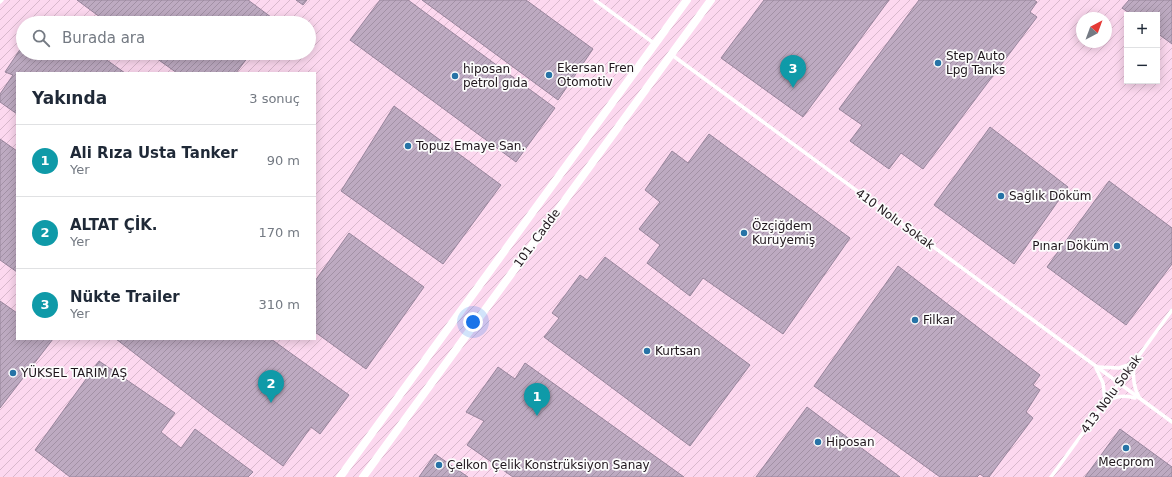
<!DOCTYPE html>
<html lang="tr">
<meta charset="utf-8">
<style>
:root{--surface:#fff;--page:#f2f2f3;--text:#1f2937;--muted:#747a83;--line:#e0e1e3;--accent:#2673a6}
body{margin:0;font-family:"DejaVu Sans",sans-serif;background:var(--page);color:var(--text)}
.controls{position:absolute;right:12px;top:12px;display:grid;overflow:hidden;border-radius:0px;box-shadow:0 2px 10px #0003}
.controls button{width:36px;height:36px;display:grid;place-items:center;padding:0;border:0;border-bottom:1px solid var(--line);background:var(--surface);color:var(--text);font:20px sans-serif}
.compass{position:absolute;left:1076px;top:12px;width:36px;height:36px;border-radius:50%;background:var(--surface);box-shadow:0 2px 10px #0003;rotate:41deg}
.you{position:absolute;left:473px;top:322px;width:14px;height:14px;margin:-10px;border:3px solid #fff;border-radius:50%;background:#1a73e8;box-shadow:0 0 0 6px #1a73e833}
.badge{display:grid;place-items:center;width:26px;height:26px;border-radius:50%;background:var(--accent);color:#fff;font-size:13px;font-weight:700}
.pin{position:absolute;translate:-50% -33px;filter:drop-shadow(0 1px 2px #0008)}
.pin::after{content:'';position:absolute;top:21px;width:14px;height:12px;background:inherit;clip-path:polygon(0 0,100% 0,50% 100%)}
.list{margin:0;padding:0;list-style:none}
h2{display:flex;justify-content:space-between;align-items:center;height:52px;margin:0;padding:0 16px;font-size:17px}
h2 small{font-size:13px;font-weight:400;color:var(--muted)}
.list li{display:grid;grid-template-columns:26px 1fr auto;gap:12px;align-items:center;box-sizing:border-box;height:72px;padding:0 16px;border-top:1px solid var(--line)}
.list b{display:block;font-size:15px;white-space:nowrap}
.list p{margin:0;font-size:13px;white-space:nowrap;color:var(--muted)}
.list em{font-size:13px;font-style:normal;color:var(--muted)}
.icon{flex:none;width:22px;height:22px;fill:none;stroke:currentColor;stroke-width:2;stroke-linecap:round;stroke-linejoin:round}
.map{position:relative;flex:none;width:1172px;height:477px;overflow:hidden}
.search{position:absolute;background:var(--surface);box-shadow:0 2px 10px #0003;left:16px;top:16px;width:300px;height:44px;display:flex;align-items:center;gap:10px;box-sizing:border-box;padding:0 14px;border-radius:22px;color:var(--muted);font-size:15px}
.panel{position:absolute;background:var(--surface);box-shadow:0 2px 10px #0003;left:16px;top:72px;width:300px;height:268px;border-radius:0px}
.map>svg:first-child{display:block}
</style>
<div class="map">
<svg width="1172" height="477" viewBox="0 0 1172 477">
<defs>
<pattern id="industrial-furrows" width="10" height="10" patternUnits="userSpaceOnUse"><rect width="10" height="10" fill="#fcd8ef"/><path d="M-1 1l2-2M0 10L10 0M9 11l2-2" fill="none" stroke="#d8b8cc"/></pattern>
<pattern id="building-hatch" width="6" height="6" patternUnits="userSpaceOnUse"><rect width="6" height="6" fill="#bdaac1"/><path d="M-1 1l2-2M0 6l6-6M5 7l2-2" fill="none" stroke="#a291a5"/></pattern>
</defs>
<rect width="100%" height="100%" fill="#fee7f6"/>
<path fill="url(#industrial-furrows)" fill-rule="evenodd" d="M0,0h1172v477h-1172zM1127,15h30v66h-30zM1082,18h24v24h-24zM23,23h286v30h-286zM17,73h298v266h-298z"/>
<g fill="url(#building-hatch)" stroke="#98859c">
<polygon points="77,0 248,0 275,20 273,23 108,23"/>
<polygon points="296,0 307,0 303,5"/>
<polygon points="380,0 408,0 555,108 516,162 350,40"/>
<polygon points="422,0 526,0 593,49 558,100"/>
<polygon points="764,0 889,0 803,117 721,58"/>
<polygon points="919,0 1034,0 1037,2 1030,12 1037,17 923,169 901,153 889,169 850,141 862,125 839,109"/>
<polygon points="1129,0 1172,0 1172,44 1157,33 1157,15 1132,15 1122,8"/>
<polygon points="23,45 23,53 97,53 125,73 17,73 17,114 0,102 0,94 13,75 5,72"/>
<polygon points="149,53 251,53 236,73 177,73"/>
<polygon points="394,106 501,185 443,264 341,191"/>
<polygon points="990,127 1068,187 1014,264 934,205"/>
<polygon points="709,134 850,238 783,334 703,278 690,296 647,263 660,245 639,229 660,202 645,190 672,151 688,163"/>
<polygon points="0,139 17,151 17,272 0,260"/>
<polygon points="1109,181 1172,228 1172,264 1126,325 1047,267"/>
<polygon points="349,233 424,287 366,369 315,332 315,281"/>
<polygon points="605,257 750,365 690,446 544,337 559,318 552,313 580,275 587,280"/>
<polygon points="898,266 1040,375 1033,385 1040,390 1026,412 1033,418 989,477 984,477 980,474 977,477 940,477 814,386"/>
<polygon points="0,301 17,313 17,339 53,339 0,408"/>
<polygon points="116,339 271,339 349,395 320,434 311,427 283,466 208,410"/>
<polygon points="99,361 175,413 161,432 181,448 195,429 253,472 248,477 70,477 35,450"/>
<polygon points="525,363 684,477 513,477 467,445 484,421 466,412 498,367 515,379"/>
<polygon points="807,407 900,477 756,477"/>
<polygon points="1120,429 1172,467 1172,477 1085,477"/>
<polygon points="435,454 468,477 419,477"/>
</g>
<g fill="none" stroke-linecap="round" stroke-linejoin="round">
<g stroke="#fff" stroke-width="3.5">
<polyline points="595,0 655,44"/>
<polyline points="0,2 2,0"/>
<polyline points="672,55 1172,422"/>
<path d="M1097,367l22,1 15,-5c-1,13 -1,23 5,34"/>
<path d="M1096,368l7,15 2,18c11,-4 19,-7 30,-3"/>
<polyline points="1051,477 1172,310"/>
</g>
<g stroke="#fff" stroke-width="8">
<polyline points="340,477 687,0"/>
<polyline points="363,477 711,0"/>
</g>
</g>
<g fill="#2673a6" stroke="#fcfcfc" stroke-width="1.5">
<circle cx="938" cy="63" r="4"/>
<circle cx="549" cy="75" r="4"/>
<circle cx="455" cy="76" r="4"/>
<circle cx="408" cy="146" r="4"/>
<circle cx="1001" cy="196" r="4"/>
<circle cx="744" cy="233" r="4"/>
<circle cx="1117" cy="246" r="4"/>
<circle cx="915" cy="320" r="4"/>
<circle cx="647" cy="351" r="4"/>
<circle cx="13" cy="373" r="4"/>
<circle cx="818" cy="442" r="4"/>
<circle cx="1126" cy="448" r="4"/>
<circle cx="439" cy="465" r="4"/>
</g>
<g text-anchor="middle" stroke-width="3.5" stroke-linejoin="round" paint-order="stroke">
<g font-size="12" fill="#1e151b" stroke="#fcfcfc" text-anchor="start">
<text x="946" y="60">Step Auto<tspan x="946" dy="14">Lpg Tanks</tspan></text>
<text x="557" y="72">Ekersan Fren<tspan x="557" dy="14">Otomotiv</tspan></text>
<text x="463" y="73">hiposan<tspan x="463" dy="14">petrol gıda</tspan></text>
<text x="416" y="150">Topuz Emaye San.</text>
<text x="1009" y="200">Sağlık Döküm</text>
<text x="752" y="230">Özçiğdem<tspan x="752" dy="14">Kuruyemiş</tspan></text>
<text x="1109" y="250" text-anchor="end">Pınar Döküm</text>
<text x="923" y="324">Filkar</text>
<text x="655" y="355">Kurtsan</text>
<text x="21" y="377">YÜKSEL TARIM AŞ</text>
<text x="826" y="446">Hiposan</text>
<text x="1126" y="466" text-anchor="middle">Mecprom</text>
<text x="447" y="469">Çelkon Çelik Konstrüksiyon Sanay</text>
</g>
<g font-size="12" fill="#1e151b" stroke="#fcfcfc">
<text transform="translate(895 219) rotate(36)" y="4">410 Nolu Sokak</text>
<text transform="translate(537 238) rotate(-54)" y="4">101. Cadde</text>
<text transform="translate(1111 394) rotate(-54)" y="4">413 Nolu Sokak</text>
</g>
</g>
</svg>
<div class="controls">
<button>+</button>
<button>−</button>
</div>
<svg class="compass" viewBox="-18 -18 36 36"><path d="M0-13l5 13h-10z" fill="#e53935"/><path d="M0 13l5-13h-10z" fill="#747a83"/></svg>
<div class="you"></div>
<div class="pin badge" style="left:537px;top:416px;background:#0f9aa8">1</div>
<div class="pin badge" style="left:271px;top:403px;background:#0f9aa8">2</div>
<div class="pin badge" style="left:793px;top:88px;background:#0f9aa8">3</div>
<div class="search"><svg class="icon" aria-label="search" viewBox="0 0 24 24"><circle cx="10" cy="10" r="6"/><path d="M15 15l6 6"/></svg>Burada ara</div>
<section class="panel">
<h2>Yakında<small>3 sonuç</small></h2>
<ul class="list">
<li><span class="badge" style="background:#0f9aa8">1</span><div><b>Ali Rıza Usta Tanker</b><p>Yer</p></div><em>90 m</em></li>
<li><span class="badge" style="background:#0f9aa8">2</span><div><b>ALTAT ÇİK.</b><p>Yer</p></div><em>170 m</em></li>
<li><span class="badge" style="background:#0f9aa8">3</span><div><b>Nükte Trailer</b><p>Yer</p></div><em>310 m</em></li>
</ul>
</section>
</div>
